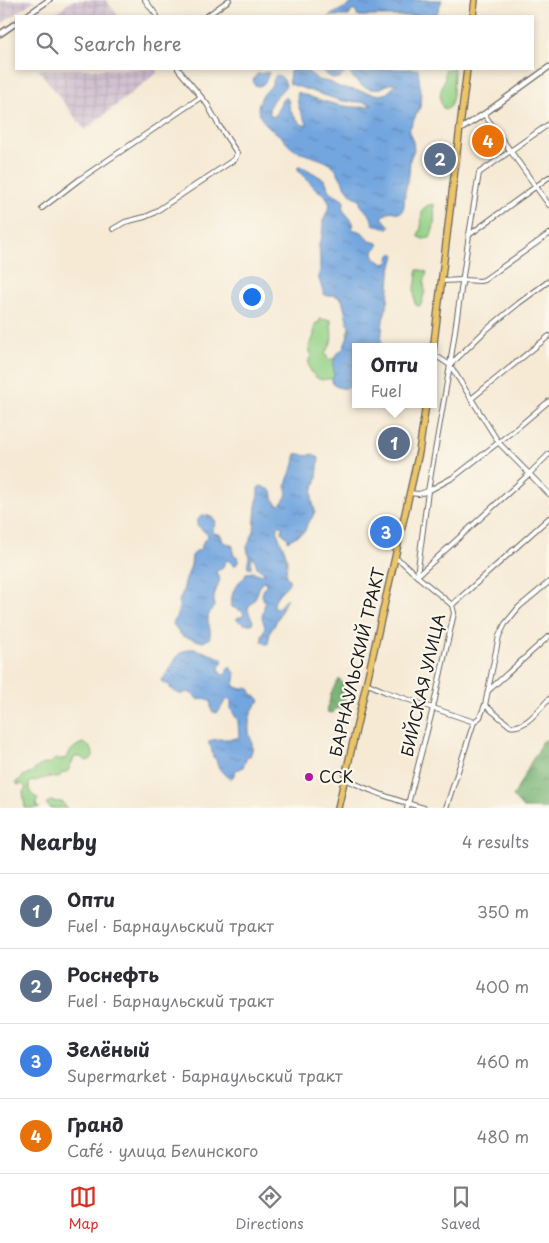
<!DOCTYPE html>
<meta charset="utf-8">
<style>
:root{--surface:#fff;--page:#f2f2f3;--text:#2b2b33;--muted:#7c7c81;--line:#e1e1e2;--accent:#d93025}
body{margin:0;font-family:"Playpen Sans",sans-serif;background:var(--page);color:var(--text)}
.you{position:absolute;left:251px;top:296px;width:18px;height:18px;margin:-12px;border:4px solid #fff;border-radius:50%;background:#1a73e8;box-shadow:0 0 0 8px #1a73e833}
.badge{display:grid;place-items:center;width:32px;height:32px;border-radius:50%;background:var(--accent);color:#fff;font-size:16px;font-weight:700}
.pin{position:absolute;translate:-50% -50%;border:2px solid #fff;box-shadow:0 1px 5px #0006}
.popup{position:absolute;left:352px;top:343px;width:85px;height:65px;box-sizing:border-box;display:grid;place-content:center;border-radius:0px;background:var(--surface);filter:drop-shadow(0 1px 4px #0005);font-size:16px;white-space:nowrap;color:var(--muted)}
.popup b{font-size:19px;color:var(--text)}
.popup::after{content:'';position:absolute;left:50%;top:100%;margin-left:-10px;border:10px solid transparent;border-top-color:var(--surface)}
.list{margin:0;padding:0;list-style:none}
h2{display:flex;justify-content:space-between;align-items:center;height:65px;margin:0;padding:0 20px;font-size:21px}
h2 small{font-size:16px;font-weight:400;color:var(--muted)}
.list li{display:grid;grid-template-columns:32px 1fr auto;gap:15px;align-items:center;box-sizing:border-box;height:75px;padding:0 20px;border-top:1px solid var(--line)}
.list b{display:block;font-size:19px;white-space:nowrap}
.list p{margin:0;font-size:16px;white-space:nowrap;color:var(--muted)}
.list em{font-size:16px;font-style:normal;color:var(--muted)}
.icon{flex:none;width:28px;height:28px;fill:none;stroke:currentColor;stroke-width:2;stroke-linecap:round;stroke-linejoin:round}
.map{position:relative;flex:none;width:549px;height:808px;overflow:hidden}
.search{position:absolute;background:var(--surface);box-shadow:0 2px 8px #0003;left:15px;right:15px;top:15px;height:55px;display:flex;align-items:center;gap:12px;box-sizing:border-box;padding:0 18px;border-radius:0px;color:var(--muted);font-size:19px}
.sheet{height:365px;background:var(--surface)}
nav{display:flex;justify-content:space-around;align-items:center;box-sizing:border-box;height:70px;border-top:1px solid var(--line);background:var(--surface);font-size:14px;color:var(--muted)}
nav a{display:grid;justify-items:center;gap:2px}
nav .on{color:var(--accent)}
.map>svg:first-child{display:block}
</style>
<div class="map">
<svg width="549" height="808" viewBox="0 0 549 808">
<defs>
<pattern id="industrial-grid" width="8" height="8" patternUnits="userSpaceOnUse" patternTransform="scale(1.25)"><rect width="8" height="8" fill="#cfbdcf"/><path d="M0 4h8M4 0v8" fill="none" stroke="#b1a2b1"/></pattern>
<pattern id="forest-crowns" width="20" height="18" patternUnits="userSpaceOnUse" patternTransform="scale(1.25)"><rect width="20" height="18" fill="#77b374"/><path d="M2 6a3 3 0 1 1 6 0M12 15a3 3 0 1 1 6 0" fill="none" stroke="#61915e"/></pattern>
<pattern id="water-ripples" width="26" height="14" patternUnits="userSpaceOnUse" patternTransform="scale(1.25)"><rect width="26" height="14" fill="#73a6df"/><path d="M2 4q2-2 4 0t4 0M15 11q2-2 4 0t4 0" fill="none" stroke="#5e86b4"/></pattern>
</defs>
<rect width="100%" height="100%" fill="#fbf7ec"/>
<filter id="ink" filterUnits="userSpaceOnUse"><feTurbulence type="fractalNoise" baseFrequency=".02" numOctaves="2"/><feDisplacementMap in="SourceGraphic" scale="10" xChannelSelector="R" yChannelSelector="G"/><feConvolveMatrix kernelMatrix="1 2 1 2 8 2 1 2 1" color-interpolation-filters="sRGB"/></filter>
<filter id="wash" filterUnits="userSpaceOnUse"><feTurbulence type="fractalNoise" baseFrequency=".0096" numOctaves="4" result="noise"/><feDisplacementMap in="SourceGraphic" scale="20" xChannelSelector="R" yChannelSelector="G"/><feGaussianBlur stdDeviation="1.12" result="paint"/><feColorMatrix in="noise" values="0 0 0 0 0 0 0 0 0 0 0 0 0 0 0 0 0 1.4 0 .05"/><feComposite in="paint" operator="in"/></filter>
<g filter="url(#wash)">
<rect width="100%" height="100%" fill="#f6ead5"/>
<g fill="url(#industrial-grid)">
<polygon points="0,0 35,0 0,25"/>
<polygon points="73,0 106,0 118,16 51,16"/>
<polygon points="38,69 156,69 158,72 85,130"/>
</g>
<g fill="#94d187" stroke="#587652">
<path d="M445,69h9l-1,27 -3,11 -3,2 -4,-1c-8,-15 4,-25 2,-39z"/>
<path d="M434,204c1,11 1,24 -4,34l-7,1 -3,-1 -2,-3c1,-3 3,-6 3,-8 2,-11 -3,-21 13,-23z"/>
<path d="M334,247h3l17,12 9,8 2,7 7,4 1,4 -1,7 2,3v5l-1,3 -5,5 4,7c-2,6 -1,12 -3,18 -1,7 -6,9 -5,17h-9v23l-2,2v4l-10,6c-4,-2 -8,-3 -12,-3 -4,-1 -7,2 -12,0 -8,-4 -14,-15 -8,-23l-2,-10c2,-4 5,-8 5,-13 1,-5 -1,-6 2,-10l4,-1v-3l11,1c0,14 4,21 -6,33l4,7 10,-4 4,-7 5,-4 1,-4 -2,-7 1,-4 3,-6 -1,-12 -3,-3 -1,-8 -12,-6 -1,-7 -11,-3 -3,-7v-4l7,-3c3,-7 -3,-13 -2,-20l3,-2 7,1z"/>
<polygon points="417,270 421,270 427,272 424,283 425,291 421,305 418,306 415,304 414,287 416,284"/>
<path d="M83,743c6,3 10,5 10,13l-2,3 -4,2 -6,-4h-6l-2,3 -5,11 -5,2 -5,5h-4l-4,-1 -20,5 -1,1c0,7 2,13 9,15l-2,5 1,4 3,1h-15l-2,-16 3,-4 -4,-4 -4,1 -2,-3 6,-4 2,-3 6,-1c5,-6 13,-11 21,-11l4,-4h10c4,-7 10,-14 18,-16z"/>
<polygon points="50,801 62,802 67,808 50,808 47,805 47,803"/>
</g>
<g fill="url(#forest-crowns)" stroke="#4a6848">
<polygon points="339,679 347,689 342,709 336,708 333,713 327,712 331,693"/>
<polygon points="549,739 549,808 523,808 513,797 531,762 538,751 541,742"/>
</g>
<g fill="url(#water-ripples)" stroke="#48617e">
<path d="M355,0h87l-6,16h-79v-4l-3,-2 -2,1 -3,5h-20c8,-5 20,-9 26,-16z"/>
<path d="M293,69h12l13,11 12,2 9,5 42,8 6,-2 10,-9c-8,-2 -12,3 -19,5 -10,2 -24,-7 -27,-15l2,-5h65l3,26 -1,12 -11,23 4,12 1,8 -4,9 -1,16 -4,17 -1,14 -2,5 -3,2 -8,-2 -9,6c2,3 6,7 8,10l-1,1h-6l-10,-4 -2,-7 -11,-13 1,-4c-3,-2 -7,-3 -10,-6 -8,-8 -11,-21 -19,-29 -8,-6 -24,-9 -33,-13 -10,-4 -13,-11 -20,-17 -12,-10 -27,-19 -18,-37 3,-5 7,-8 10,-12 2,-4 3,-8 5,-11 5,0 9,5 10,10 -6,10 -17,14 -17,27l3,5 3,-1 7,-16 4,-3c4,4 2,6 4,12 3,7 8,12 13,16h4v-2c-6,-8 -12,-22 -9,-31 19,8 55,20 74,13 -10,-5 -22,-2 -33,-5l-49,-16 -1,-3 1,-10z"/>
<path d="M320,69h29c-4,2 -6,8 -10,9 -7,3 -14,-5 -19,-9z"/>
<path d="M269,72c-2,7 -4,14 -12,14l-3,-2 -1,-4 4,-6z"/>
<path d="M298,167l7,1 20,12 5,11 13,8 1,3 -1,8 10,12 -1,7 10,3 8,9 8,2 1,3 -6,5c0,7 6,11 12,13l3,-2 2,-7 3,-2 2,2 -5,18 -2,29 -5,18 -2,23 -1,4h-25v37c-6,5 -16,6 -22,0l-1,-3 2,-7 -1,-10 4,-10 6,-5 7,-18 -8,-31 -1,-3 -7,-2 -7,1 -3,-2 -6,-18 2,-6v-11l-1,-15 3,-7 1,-16 7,-16 -4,-9 -10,-7 -16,-16 -2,-3z"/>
<path d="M296,454c8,-1 7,4 17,0l6,4 -2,20 -5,14v8l3,11 -3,7 -5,6 -2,7 -17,10v-3l-6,-5v-7h-4c-2,13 6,18 8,29 2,6 0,14 0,21l3,3v4c-6,8 -16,13 -15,25l3,1 10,-11 -13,28 -4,6 -2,12h-3l-3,-3v-4l3,-10 -3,-10 3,-14 -3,-8 1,-4 3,-6 -1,-4 -3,1c-3,4 -3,8 -5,12 -6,15 -14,9 -4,27l-1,3h-8l-8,-5 3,-2h3l2,-3 -2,-3 -10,-4c-2,-7 1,-18 6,-24 4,-4 7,-4 8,-10l7,-1 10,3 2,-3c-13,-5 -5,-5 -12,-14l-2,2v8l-4,-1 2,-10 -2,-10 7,-16 2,-25 2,-8v-10l3,-2c19,7 7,6 15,18l4,1c11,-13 4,-10 7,-23 1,-5 4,-10 6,-15 2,-4 1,-9 3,-13z"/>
<path d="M202,515c6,0 10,2 14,6l-3,9 1,3 7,2 2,7 7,2 3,2v8l6,4 -1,4 -2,3h-3l-5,-5 -3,2 -3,7 -4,1 -2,3 4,6 -6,17v11c-13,14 0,19 -5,32l-6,3 -21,-6 -9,-12 1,-3 5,-10v-10l4,-10 2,-9 6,-17 1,-9 4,-5 4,-1 4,-10 3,-2 1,-3 -11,-10v-4z"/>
<path d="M189,649h7l25,9 2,3c-3,5 -6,7 -2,13l3,1 3,-3v-3l3,-2c9,9 5,9 4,19l7,3 7,-2 2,3 1,3 7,5 2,3c-9,7 -12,19 -11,31 2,10 6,14 1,24l-3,1 -4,10 -7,3 -3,7 -3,2c-7,-5 -13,-11 -14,-20l-3,-2 -2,-10 -2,-2v-4c11,-4 22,0 30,-4l-1,-16 -7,-12v-7l-2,-3c-7,3 -7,10 -12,14l-4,-1 -2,-3v-7l-6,-4 -7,2c-4,-5 -6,-7 -12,-8 -6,5 -10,0 -16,-4v-3l-7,-2 -2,-2 5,-6 13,-21z"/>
</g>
</g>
<g filter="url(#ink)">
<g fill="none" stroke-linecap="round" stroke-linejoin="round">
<defs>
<g id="minor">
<polyline points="145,0 157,16"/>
<polyline points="207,16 229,0"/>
<polyline points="484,114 549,205"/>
<polyline points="42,208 80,179 201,97"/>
<polyline points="113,229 125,222 145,217 152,214 229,163 235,159 237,153 218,124 207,104 178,69"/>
<polyline points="469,235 549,177"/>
<polyline points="442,281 463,280 480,281 484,280 549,234"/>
<polyline points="433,354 450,365 499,443 549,494"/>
<polyline points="450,365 486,330 519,303 549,281"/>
<polyline points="471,399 549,336"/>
<polyline points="409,493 419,494 428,491 454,477 517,428 549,401"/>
<polyline points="395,558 402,562 417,576 452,605"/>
<polyline points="417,576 428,491 450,365 469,235 479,173 549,124"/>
<polyline points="417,576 529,474 549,454"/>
<polyline points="366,683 386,692 474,722"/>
<polyline points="488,691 549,636"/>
<path d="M485,705l25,21c15,4 30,-18 39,-27"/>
<path d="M345,779c25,12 52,22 79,29"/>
<polyline points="407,808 433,708 454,613 452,605 549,518"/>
<polyline points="446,808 474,722 480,717 485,705 499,636 505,624 519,607 549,582"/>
</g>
<g id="tertiary">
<polyline points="26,16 49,0"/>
<polyline points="0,34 16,23"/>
<polyline points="461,129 484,114 549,67"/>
</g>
<g id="primary">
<polyline points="473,16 475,0"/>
<polyline points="433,351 467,69"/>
<polyline points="338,808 419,452 426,404"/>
</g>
</defs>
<use href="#minor" stroke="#68645d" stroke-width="6"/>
<use href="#tertiary" stroke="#68645d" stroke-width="7"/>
<use href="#primary" stroke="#68645d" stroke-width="8"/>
<use href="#minor" stroke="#fff" stroke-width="4"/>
<use href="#tertiary" stroke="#fff" stroke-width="4.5"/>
<use href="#primary" stroke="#edc569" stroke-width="5.5"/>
</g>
</g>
<circle fill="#b5179e" stroke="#fbf7ec" stroke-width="2" cx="309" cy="777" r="5"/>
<g text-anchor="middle" stroke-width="4.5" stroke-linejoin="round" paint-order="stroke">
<g font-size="16" fill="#1c1c1c" stroke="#fbf7ec">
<text transform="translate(357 662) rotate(-77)" y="6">БАРНАУЛЬСКИЙ ТРАКТ</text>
<text transform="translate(423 685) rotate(-77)" y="6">БИЙСКАЯ УЛИЦА</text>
</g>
<g font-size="16" fill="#1c1c1c" stroke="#fbf7ec" text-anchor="start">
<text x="319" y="783">ССК</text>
</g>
</g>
</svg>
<div class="you"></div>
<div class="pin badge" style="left:394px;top:443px;background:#5c6f8a">1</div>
<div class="popup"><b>Опти</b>Fuel</div>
<div class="pin badge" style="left:440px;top:159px;background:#5c6f8a">2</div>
<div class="pin badge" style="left:386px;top:532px;background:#3f7fe0">3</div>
<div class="pin badge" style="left:488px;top:141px;background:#e8710a">4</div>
<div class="search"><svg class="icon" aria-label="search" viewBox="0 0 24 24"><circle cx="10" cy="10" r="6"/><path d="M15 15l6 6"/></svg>Search here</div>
</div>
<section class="sheet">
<h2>Nearby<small>4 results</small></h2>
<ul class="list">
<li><span class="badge" style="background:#5c6f8a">1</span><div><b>Опти</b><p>Fuel · Барнаульский тракт</p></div><em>350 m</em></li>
<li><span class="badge" style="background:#5c6f8a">2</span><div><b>Роснефть</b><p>Fuel · Барнаульский тракт</p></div><em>400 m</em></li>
<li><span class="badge" style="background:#3f7fe0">3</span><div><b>Зелёный</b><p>Supermarket · Барнаульский тракт</p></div><em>460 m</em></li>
<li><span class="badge" style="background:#e8710a">4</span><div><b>Гранд</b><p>Café · улица Белинского</p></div><em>480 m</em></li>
</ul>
</section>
<nav>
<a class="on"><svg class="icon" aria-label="map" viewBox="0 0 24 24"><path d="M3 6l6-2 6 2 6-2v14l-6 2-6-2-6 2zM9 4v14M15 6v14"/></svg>Map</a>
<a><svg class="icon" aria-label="directions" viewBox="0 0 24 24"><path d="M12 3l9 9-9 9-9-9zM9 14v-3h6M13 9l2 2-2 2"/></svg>Directions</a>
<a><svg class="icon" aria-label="saved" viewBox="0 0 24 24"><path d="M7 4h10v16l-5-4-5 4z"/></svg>Saved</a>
</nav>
